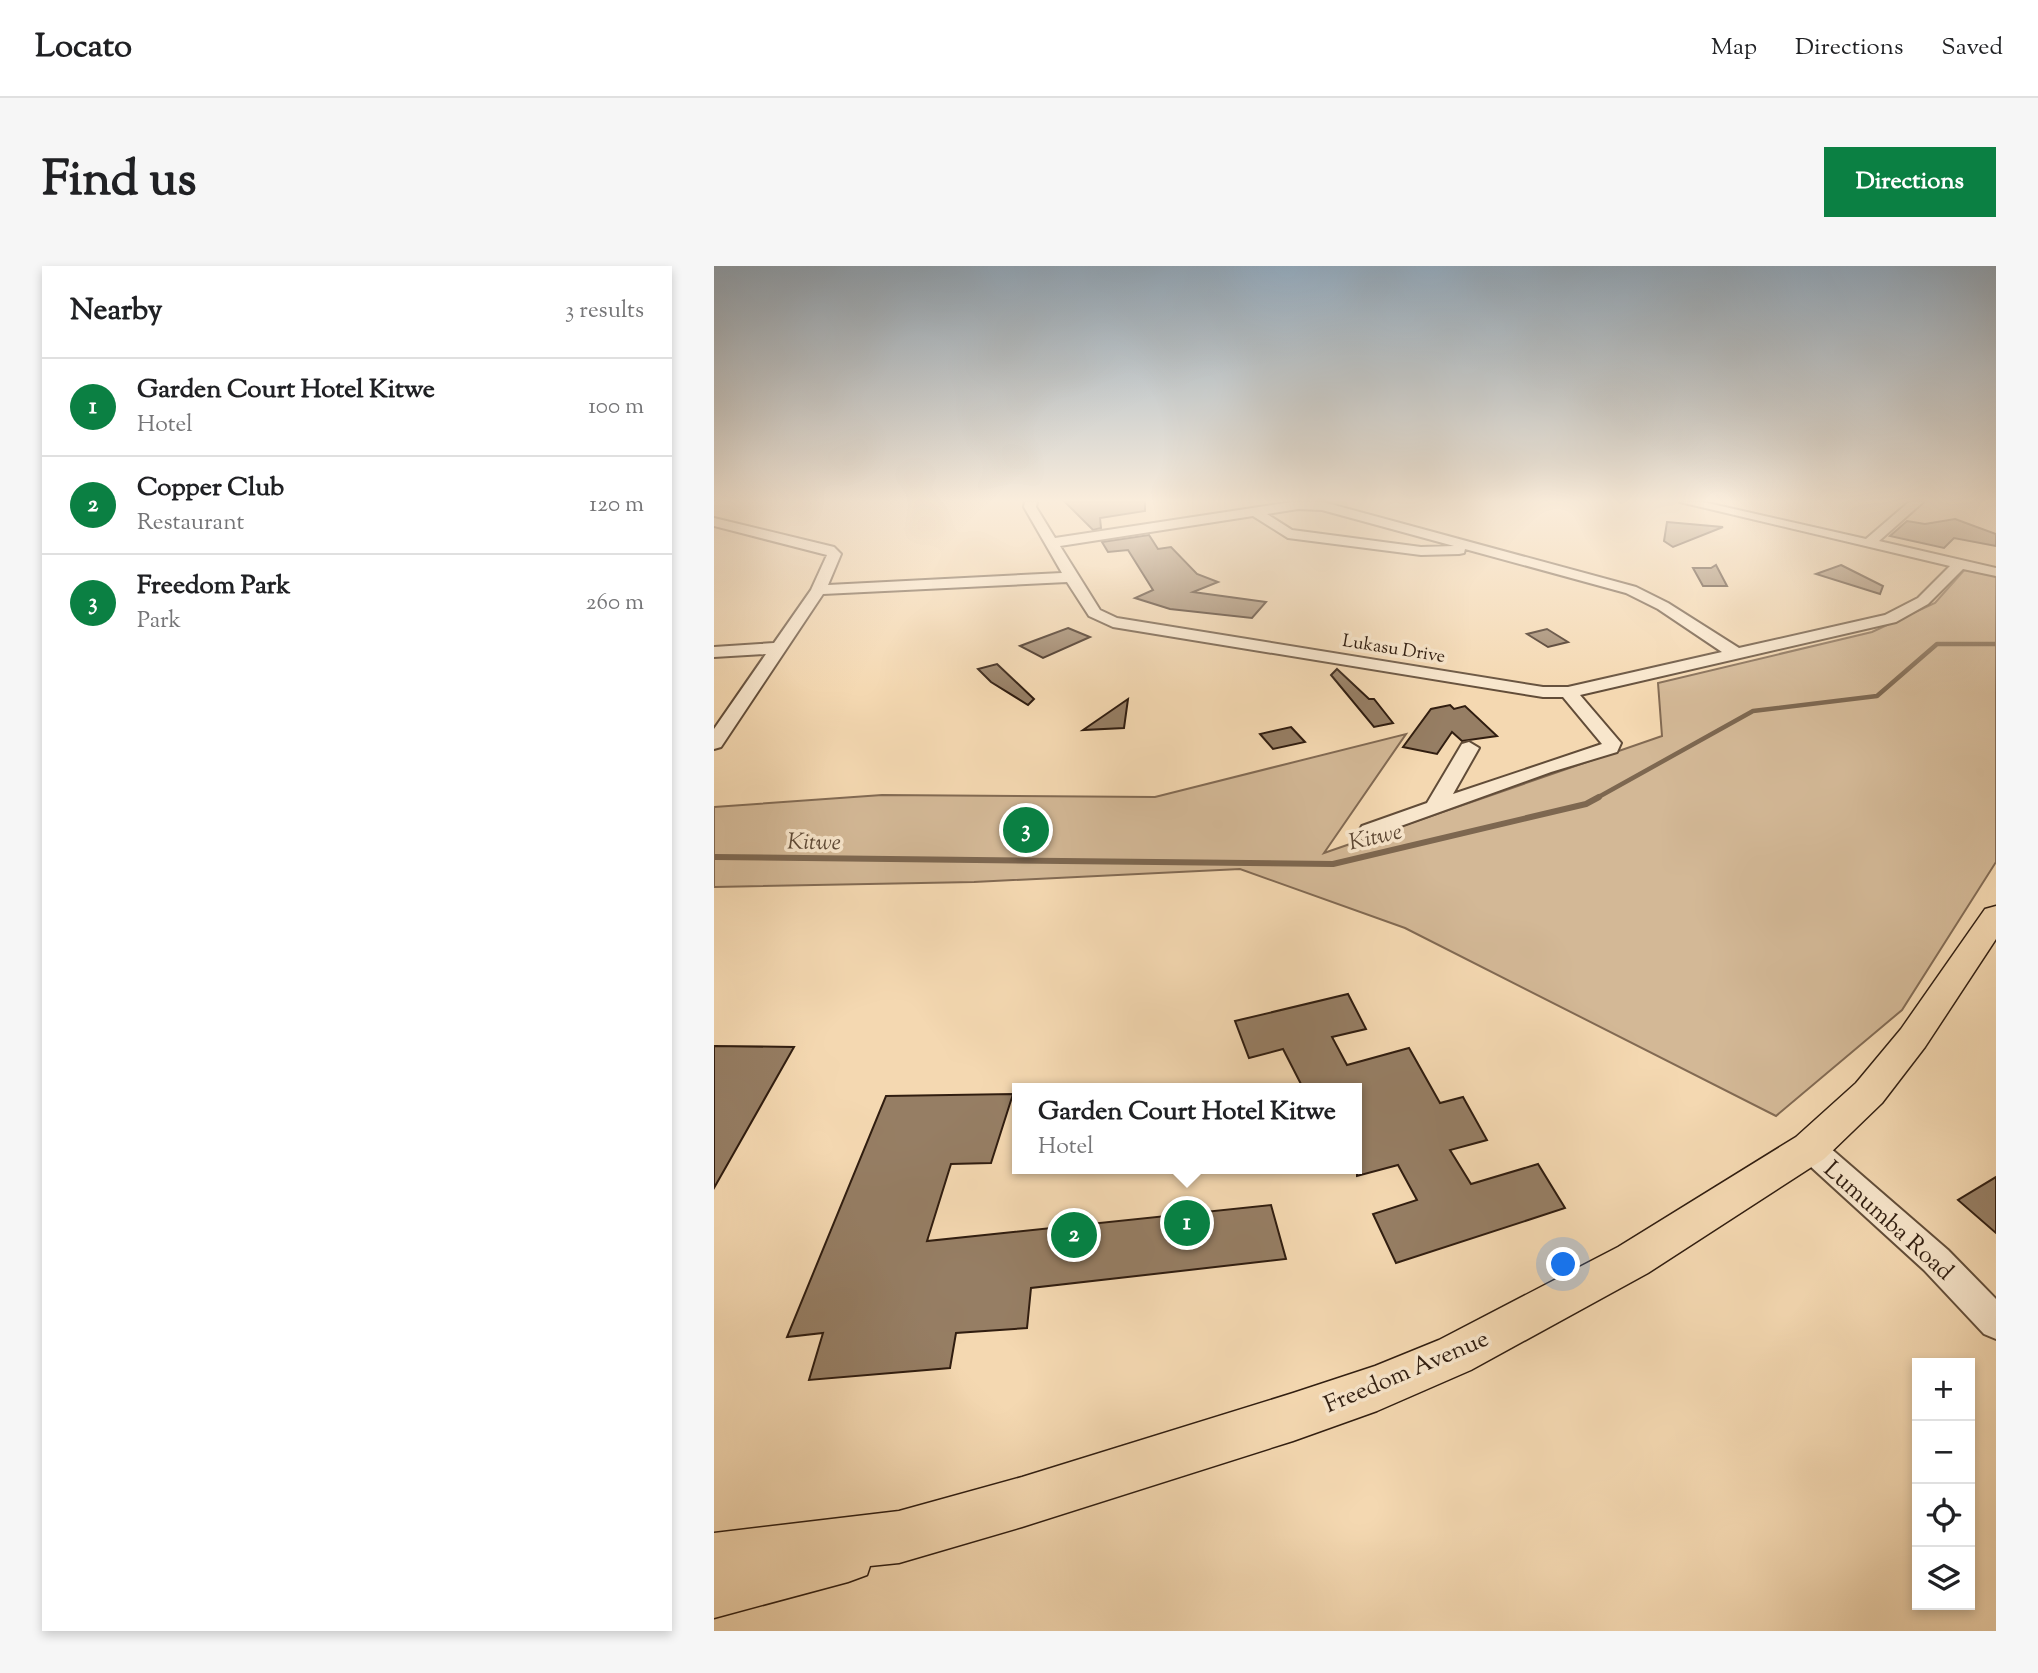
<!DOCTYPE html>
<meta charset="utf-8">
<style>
:root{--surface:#fff;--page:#f6f6f6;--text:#202124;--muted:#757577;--line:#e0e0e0;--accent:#0b8043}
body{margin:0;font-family:"Sorts Mill Goudy",serif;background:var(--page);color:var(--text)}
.controls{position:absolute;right:21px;bottom:21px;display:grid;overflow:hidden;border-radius:0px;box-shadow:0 4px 10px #0003}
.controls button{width:63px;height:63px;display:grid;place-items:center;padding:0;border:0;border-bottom:2px solid var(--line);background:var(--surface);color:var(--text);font:35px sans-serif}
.you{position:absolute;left:850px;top:999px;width:24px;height:24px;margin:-18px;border:5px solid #fff;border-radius:50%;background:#1a73e8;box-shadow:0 0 0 10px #1a73e833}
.badge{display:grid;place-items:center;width:46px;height:46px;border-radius:50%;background:var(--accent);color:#fff;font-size:23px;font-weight:700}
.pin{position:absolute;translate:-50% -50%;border:4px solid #fff;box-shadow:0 2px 7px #0006}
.popup{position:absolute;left:298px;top:817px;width:350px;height:91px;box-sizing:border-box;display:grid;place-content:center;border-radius:0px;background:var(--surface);filter:drop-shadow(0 2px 5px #0005);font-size:23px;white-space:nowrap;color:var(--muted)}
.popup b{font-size:26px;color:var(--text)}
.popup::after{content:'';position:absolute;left:50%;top:100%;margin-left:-14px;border:14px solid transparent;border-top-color:var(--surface)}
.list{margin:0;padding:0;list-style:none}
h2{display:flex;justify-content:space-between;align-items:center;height:91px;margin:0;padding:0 28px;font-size:30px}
h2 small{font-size:23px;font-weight:400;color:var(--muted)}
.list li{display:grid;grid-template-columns:46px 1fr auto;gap:21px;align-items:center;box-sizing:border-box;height:98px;padding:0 28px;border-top:2px solid var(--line)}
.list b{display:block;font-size:26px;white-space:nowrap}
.list p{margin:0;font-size:23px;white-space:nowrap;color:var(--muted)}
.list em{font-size:23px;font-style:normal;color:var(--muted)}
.icon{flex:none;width:38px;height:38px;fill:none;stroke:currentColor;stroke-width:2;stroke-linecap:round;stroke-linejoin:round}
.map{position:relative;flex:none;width:1282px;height:1365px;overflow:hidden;border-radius:0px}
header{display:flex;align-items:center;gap:42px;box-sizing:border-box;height:98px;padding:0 35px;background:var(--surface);border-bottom:2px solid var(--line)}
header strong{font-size:33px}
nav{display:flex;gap:38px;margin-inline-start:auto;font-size:24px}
.intro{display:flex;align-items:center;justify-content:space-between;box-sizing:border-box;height:168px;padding:0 42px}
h1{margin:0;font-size:49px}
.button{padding:18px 32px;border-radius:0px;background:var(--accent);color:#fff;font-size:24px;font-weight:700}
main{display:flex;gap:42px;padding:0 42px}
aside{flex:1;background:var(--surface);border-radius:0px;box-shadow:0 4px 10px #0003}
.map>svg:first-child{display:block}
</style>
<header>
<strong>Locato</strong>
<nav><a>Map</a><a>Directions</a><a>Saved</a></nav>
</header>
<div class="intro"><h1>Find us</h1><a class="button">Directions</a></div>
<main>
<aside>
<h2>Nearby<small>3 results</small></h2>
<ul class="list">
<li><span class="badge">1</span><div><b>Garden Court Hotel Kitwe</b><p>Hotel</p></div><em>100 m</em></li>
<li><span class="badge">2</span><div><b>Copper Club</b><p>Restaurant</p></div><em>120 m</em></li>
<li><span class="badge">3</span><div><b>Freedom Park</b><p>Park</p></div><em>260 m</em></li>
</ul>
</aside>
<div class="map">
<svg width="1282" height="1365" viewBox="0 0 1282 1365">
<rect width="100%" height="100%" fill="#f4d8b1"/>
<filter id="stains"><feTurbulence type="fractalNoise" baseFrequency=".00286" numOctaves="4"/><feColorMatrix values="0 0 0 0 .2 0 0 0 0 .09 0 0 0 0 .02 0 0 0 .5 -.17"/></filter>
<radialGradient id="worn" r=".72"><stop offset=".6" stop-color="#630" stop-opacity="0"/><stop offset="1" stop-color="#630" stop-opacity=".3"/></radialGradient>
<polygon fill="#d3b896" stroke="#826a53" stroke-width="2" points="1253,301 1282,309 1282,596 1188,744 1062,850 691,662 526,603 260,616 0,621 0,541 168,529 441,531 692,468 610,587 948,470 944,417 1158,366 1221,337"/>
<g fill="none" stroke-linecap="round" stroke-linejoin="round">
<polyline stroke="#7d6750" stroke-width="4.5" points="881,533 1039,445 1163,430 1223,378 1282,378"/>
<polyline stroke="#7d6750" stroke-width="6" points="0,591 619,598 872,538 885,531"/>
</g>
<g fill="#967e64" stroke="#301d10" stroke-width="2">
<polygon points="351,236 431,236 431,245 386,252 387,262 379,264"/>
<polygon points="1241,253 1282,268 1282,280 1240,272 1230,282 1176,270 1193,255 1211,258"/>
<polygon points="953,256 1009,261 959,281 950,275"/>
<polygon points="435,269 444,283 457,281 483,308 504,316 479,326 552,336 538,352 456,343 421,332 439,324 414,284 394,286 388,276"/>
<polygon points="1002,299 1013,320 989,320 979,302 997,302"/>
<polygon points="1127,299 1169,320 1166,328 1102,308"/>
<polygon points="354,362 376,371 329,392 306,380"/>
<polygon points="833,363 854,376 834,381 813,368"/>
<polygon points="283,398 320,433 314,439 277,416 264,403"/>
<polygon points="623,403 655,433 660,433 679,457 660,461 617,409"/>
<polygon points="414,433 410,462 369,464"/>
<polygon points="736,439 740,443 751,440 783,470 748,475 738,466 723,488 689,481 717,443"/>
<polygon points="577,461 591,476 559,483 546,468"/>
<polygon points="634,728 652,763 618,771 633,799 695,782 726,837 749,831 773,874 736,884 757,918 824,898 851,942 682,997 659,948 703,934 684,899 643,910 643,822 589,822 569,783 535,792 521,755"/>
<polygon points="0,780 80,781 0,922"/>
<polygon points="299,828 277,897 237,898 213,975 557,939 572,993 317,1022 313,1062 242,1067 236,1102 95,1114 109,1067 73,1071 172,830"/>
<polygon points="1282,911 1282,967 1244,934"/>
</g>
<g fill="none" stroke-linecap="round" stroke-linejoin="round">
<defs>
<g id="minor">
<path d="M311,236h12l-1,5 19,31 237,-36h31l313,85 32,16 71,45 146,-33 33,-17 32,-32 -270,-64h23l163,37 43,-37h14l-44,39 117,27v8l-33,-7 -35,35 -32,18 -316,73 41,48 -4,9 -66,20 -181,65 -8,-1 -3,-5 3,-5 65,-23 35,-59 7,-2 10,6 -26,46 149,-50 -39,-47h-20l-430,-70 -24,-11 -22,-34 -244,12 -102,153 -7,2v-20l52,-75 -52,3v-10l60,-4 37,-53 16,-35 -113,-29v-8l120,29 7,7 -13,31 234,-12 -38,-66zM584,243l24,1 132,36 -33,1 -129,-17 -25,-16zM539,250l35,22 133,17 38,-1 5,-1 1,-4 161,44 32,16 64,43 -154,35h-25l-426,-69 -17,-8 -40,-64z"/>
<polygon points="1096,870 1107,874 1234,984 1282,1033 1282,1073 1270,1068 1210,1004 1085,890 1081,882 1085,874"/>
</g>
<polygon id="major" points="1282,640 1282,673 1211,781 1168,837 1110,893 934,1007 757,1104 663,1145 579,1175 308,1261 185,1297 156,1300 153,1309 134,1316 0,1352 0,1267 185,1245 308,1211 579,1127 661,1100 725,1074 904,981 1082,871 1142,817 1187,763 1271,643"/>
</defs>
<use href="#minor" stroke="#614c38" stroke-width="4"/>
<use href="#major" stroke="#301d10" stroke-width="3"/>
<use href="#minor" fill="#f8e6cc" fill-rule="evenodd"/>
<use href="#major" fill="#f4d8b1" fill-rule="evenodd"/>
</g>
<linearGradient id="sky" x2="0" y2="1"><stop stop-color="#92a9bc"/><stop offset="0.55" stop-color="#faeddc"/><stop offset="1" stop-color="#faeddc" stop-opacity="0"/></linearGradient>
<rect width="1282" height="427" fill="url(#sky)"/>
<g text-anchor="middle" stroke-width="7" stroke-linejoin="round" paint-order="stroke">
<g font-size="18" fill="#301d10" stroke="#f8e6cc">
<text transform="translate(680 382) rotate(9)" y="6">Lukasu Drive</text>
</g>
<g font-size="23" font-style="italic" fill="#5d4835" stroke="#f8e6cc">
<text transform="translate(661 570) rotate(-13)" y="8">Kitwe</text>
<text transform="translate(100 575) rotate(1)" y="8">Kitwe</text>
</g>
<g font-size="24" fill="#301d10" stroke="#f8e6cc">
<text transform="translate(1175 954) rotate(42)" y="8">Lumumba Road</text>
<text transform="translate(692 1105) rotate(-23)" y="8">Freedom Avenue</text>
</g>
</g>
<rect width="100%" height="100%" filter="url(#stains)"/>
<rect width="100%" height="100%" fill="url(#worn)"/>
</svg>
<div class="controls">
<button>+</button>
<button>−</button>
<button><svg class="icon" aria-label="locate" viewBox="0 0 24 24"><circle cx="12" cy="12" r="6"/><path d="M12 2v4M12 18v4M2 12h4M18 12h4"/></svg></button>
<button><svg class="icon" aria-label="layers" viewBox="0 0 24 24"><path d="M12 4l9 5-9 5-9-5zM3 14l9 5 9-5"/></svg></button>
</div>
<div class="you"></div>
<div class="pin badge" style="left:473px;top:957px">1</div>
<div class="popup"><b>Garden Court Hotel Kitwe</b>Hotel</div>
<div class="pin badge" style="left:360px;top:969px">2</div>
<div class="pin badge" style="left:312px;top:564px">3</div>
</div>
</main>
